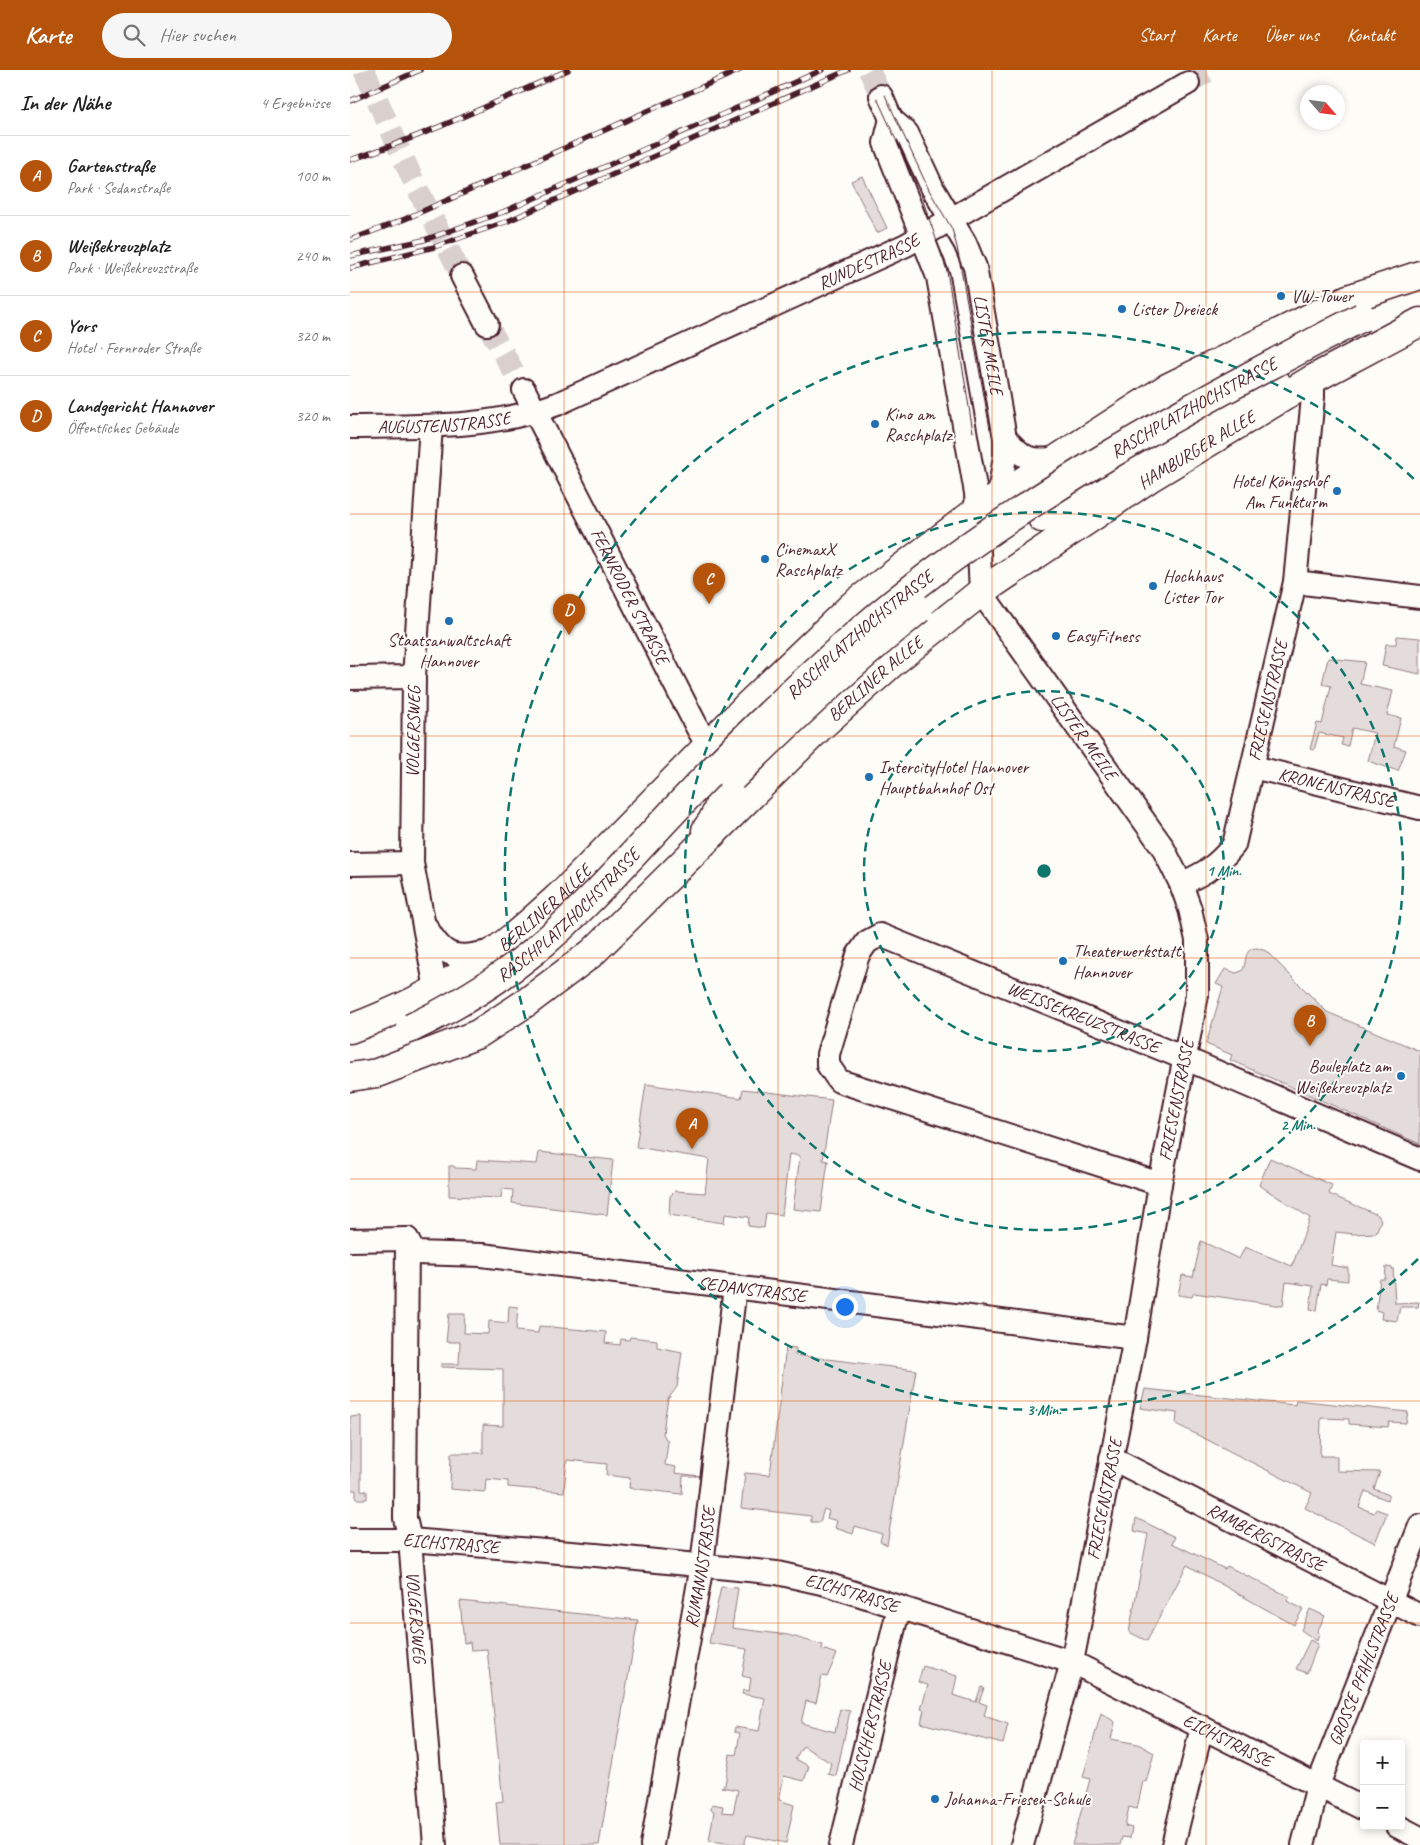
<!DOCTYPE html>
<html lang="de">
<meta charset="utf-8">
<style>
:root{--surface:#fff;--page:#f6f6f6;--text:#222;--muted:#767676;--line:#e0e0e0;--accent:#b45309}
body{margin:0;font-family:Caveat,sans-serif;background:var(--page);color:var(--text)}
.controls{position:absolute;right:15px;bottom:15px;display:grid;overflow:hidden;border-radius:5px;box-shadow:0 2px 8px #0003}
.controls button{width:45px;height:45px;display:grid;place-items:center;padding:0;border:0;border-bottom:1px solid var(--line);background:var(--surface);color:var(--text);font:25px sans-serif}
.compass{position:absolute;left:950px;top:15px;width:45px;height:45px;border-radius:50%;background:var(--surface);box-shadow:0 2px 8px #0003;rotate:118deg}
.you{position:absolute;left:494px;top:1236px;width:18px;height:18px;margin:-12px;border:4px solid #fff;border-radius:50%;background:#1a73e8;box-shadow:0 0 0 8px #1a73e833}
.badge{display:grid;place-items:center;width:32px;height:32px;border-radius:50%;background:var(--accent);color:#fff;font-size:16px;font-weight:700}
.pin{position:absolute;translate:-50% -41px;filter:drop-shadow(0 1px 2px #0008)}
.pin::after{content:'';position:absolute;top:26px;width:18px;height:15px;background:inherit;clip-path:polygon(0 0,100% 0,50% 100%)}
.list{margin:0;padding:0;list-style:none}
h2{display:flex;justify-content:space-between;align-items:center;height:65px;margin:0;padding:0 20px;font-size:21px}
h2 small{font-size:16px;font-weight:400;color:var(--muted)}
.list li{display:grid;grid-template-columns:32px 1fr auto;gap:15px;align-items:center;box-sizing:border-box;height:80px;padding:0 20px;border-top:1px solid var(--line)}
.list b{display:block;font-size:19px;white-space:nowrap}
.list p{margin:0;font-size:16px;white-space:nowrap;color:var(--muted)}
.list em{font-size:16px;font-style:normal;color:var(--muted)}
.icon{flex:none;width:28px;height:28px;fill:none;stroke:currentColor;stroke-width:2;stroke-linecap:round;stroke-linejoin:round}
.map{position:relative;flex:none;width:1070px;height:1775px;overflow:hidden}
header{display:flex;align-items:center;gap:30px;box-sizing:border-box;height:70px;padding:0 25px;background:var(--accent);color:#fff}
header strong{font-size:24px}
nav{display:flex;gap:28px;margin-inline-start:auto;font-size:18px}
.search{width:350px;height:45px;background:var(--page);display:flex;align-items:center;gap:12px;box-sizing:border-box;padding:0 18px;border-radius:28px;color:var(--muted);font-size:19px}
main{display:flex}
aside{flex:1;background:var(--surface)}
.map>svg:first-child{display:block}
</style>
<header>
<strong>Karte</strong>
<div class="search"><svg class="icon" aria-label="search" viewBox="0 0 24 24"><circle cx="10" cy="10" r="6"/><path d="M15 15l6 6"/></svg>Hier suchen</div>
<nav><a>Start</a><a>Karte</a><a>Über uns</a><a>Kontakt</a></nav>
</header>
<main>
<aside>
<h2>In der Nähe<small>4 Ergebnisse</small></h2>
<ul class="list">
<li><span class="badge">A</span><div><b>Gartenstraße</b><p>Park · Sedanstraße</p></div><em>100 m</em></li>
<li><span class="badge">B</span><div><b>Weißekreuzplatz</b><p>Park · Weißekreuzstraße</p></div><em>240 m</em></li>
<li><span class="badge">C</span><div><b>Yors</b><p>Hotel · Fernroder Straße</p></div><em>320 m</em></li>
<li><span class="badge">D</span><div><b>Landgericht Hannover</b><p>Öffentliches Gebäude</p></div><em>320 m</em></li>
</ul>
</aside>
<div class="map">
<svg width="1070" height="1775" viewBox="0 0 1070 1775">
<rect width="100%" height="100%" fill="#fdfcf7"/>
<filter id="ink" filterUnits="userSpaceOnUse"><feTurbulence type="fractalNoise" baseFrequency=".02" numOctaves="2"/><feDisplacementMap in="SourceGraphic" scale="10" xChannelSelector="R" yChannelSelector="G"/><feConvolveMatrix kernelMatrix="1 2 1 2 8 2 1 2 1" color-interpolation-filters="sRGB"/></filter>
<g filter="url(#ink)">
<g fill="#e3dcda" stroke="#967e82">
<polygon points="512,106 537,158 527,163 501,111"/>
<polygon points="1047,566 1070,568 1070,604 1032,596 1036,574 1046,574"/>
<polygon points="978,588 1015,592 1010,614 1043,621 1037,645 1051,648 1044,676 1056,680 1048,701 1018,691 1025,663 1002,658 998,676 991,675 993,668 969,663 964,680 960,679 967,653 972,654 981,616 972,614"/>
<path d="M907,878l9,3 61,61 93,39v93l-190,-84 2,-5 -26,-11 17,-57 -7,-3 9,-15 11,4 6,-2c6,-9 0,-22 15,-23z"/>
<polygon points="296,1014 391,1028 393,1019 482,1030 473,1090 478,1091 471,1142 443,1139 450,1086 439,1084 432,1145 416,1143 414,1158 398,1156 399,1147 375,1144 374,1153 319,1145 320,1126 325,1121 355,1123 359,1089 286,1077"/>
<polygon points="189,1082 263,1090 257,1145 162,1133 163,1120 152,1119 151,1128 99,1126 99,1096 104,1096 105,1098 126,1099 127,1090 187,1094"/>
<polygon points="920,1088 982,1115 979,1124 1028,1145 1031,1150 1026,1163 1004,1164 986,1162 981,1195 998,1198 998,1211 977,1209 976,1215 971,1214 967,1240 960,1239 963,1216 936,1212 933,1236 844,1223 842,1227 828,1225 832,1205 843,1207 851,1171 889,1189 895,1177 942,1196 960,1148 909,1115"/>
<polygon points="1036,1197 1043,1198 1045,1233 1069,1232 1068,1237 1050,1237 1047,1251 1031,1249 1032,1242 1026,1240 1030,1209 1035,1209"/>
<polygon points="159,1236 168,1237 166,1261 188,1263 189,1256 256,1262 255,1273 270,1275 271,1269 279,1270 280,1267 307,1270 307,1277 332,1282 327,1317 318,1329 315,1346 313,1364 318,1372 315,1395 326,1397 325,1403 350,1406 333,1406 332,1424 279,1418 280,1408 256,1405 257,1394 217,1390 214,1422 158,1417 158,1411 136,1409 135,1422 100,1419 101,1383 133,1383 133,1355 153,1356 153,1299 91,1297 91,1294 109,1294 110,1272 96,1272 99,1244 115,1244 114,1263 138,1264 139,1251 158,1253"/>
<polygon points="436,1277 446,1278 445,1285 566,1300 537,1475 530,1471 532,1464 505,1456 503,1464 485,1458 487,1451 477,1448 479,1441 474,1439 470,1452 461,1452 461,1446 391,1438 395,1403 420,1405"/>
<polygon points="795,1319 945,1335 946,1330 1058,1342 1056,1353 1039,1352 1038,1357 999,1354 999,1349 971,1348 970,1386 987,1386 987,1401 1030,1402 1024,1419 1039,1425 1037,1430 1015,1421 1009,1437 1024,1443 1026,1439 1037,1443 1025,1473 955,1438 962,1423 826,1354 827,1343 790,1338"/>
<polygon points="11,1346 11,1420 17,1421 17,1429 6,1429 6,1420 0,1420 0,1347"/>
<polygon points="786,1448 825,1467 822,1473 875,1499 877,1496 940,1527 937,1531 953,1539 944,1555 837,1495 797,1571 779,1562 798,1464 784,1461"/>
<polygon points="371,1517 388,1518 382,1558 438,1565 473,1575 472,1579 487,1584 477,1607 472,1606 466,1633 456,1631 451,1653 485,1662 490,1639 500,1641 486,1706 478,1704 481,1693 453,1676 445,1689 459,1696 454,1711 434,1706 429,1730 444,1735 436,1773 397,1765 394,1775 359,1771 364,1741 361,1740 362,1734 373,1736 372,1742 383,1743 388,1720 371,1717 375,1715 380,1684 386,1685 390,1663 384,1662 385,1657 409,1661 415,1628 392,1624 393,1620 399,1621 401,1608 392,1606 397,1579 359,1573"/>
<polygon points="110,1531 288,1550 249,1775 150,1775 146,1732 153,1731 137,1579 121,1580 120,1572 114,1573"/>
<polygon points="960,1539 975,1546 967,1562 969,1563 967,1571 951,1560"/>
<polygon points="960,1570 968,1574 957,1603 946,1599"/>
<polygon points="573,1596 607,1606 603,1625 626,1632 631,1617 634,1618 629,1632 637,1635 634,1646 658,1654 653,1674 571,1653 574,1640 571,1639 578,1615 568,1612"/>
<polygon points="751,1643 765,1652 761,1669 788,1674 804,1683 796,1712 793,1711 787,1739 779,1737 775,1756 782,1758 780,1768 772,1767 770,1775 722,1775 740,1709 733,1707"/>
</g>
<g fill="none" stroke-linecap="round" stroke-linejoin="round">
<g stroke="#d9d0ce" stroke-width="22" stroke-dasharray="22 11" stroke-linecap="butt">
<polyline points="14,0 63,110 112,206"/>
<polyline points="519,0 531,26"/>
<polyline points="838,13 860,0"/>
<polyline points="137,254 174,320"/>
</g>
<defs>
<g id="minor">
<path id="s1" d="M531,26l10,23 16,14 26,56 32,54 10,24 30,171v18l-8,52"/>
<path id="s2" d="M541,49l-6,24 53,134 38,216 5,99 181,254 19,38 9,25 7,31v55l-37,189 -25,154 -63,324 -50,183"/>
<polyline points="112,206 137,254"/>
<path id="s3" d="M174,320l174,339 10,17 12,11"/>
<polyline points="81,356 64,607 62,793 86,919"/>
<path id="s4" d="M0,357c70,-1 141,2 207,-23l349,-159 282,-162"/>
<path d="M655,368c19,21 23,23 51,21"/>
<polyline points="945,512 1070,527"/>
<polyline points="0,608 64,607"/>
<path id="s5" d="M903,697l167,41"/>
<polyline points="0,794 62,793"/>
<path id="s6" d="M831,814c24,-11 36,-18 53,-39l61,-263 18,-185v-18"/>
<path d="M77,858c19,34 32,30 67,23"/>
<path id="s7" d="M810,1114l-321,-103 -11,-16v-11l30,-99 9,-13 13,-7 304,123 236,101"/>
<path id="s8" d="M57,1169l7,14 68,2 653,83"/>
<path id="s9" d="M57,1169l-2,279 5,22 25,305"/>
<polyline points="0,1170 57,1169"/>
<path id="s10" d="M761,1388l309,158"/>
<path id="s11" d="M0,1470h60l186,15 181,18 49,11 246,78 292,147"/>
<polyline points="1047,1756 1070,1768"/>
<path id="s12" d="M302,1775l50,-280 33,-278"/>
<path id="s13" d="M491,1775l58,-238"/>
<polyline points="823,1775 852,1657"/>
<path id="s14" d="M953,1775l15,-60 102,-259"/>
</g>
<g id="major">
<path d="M692,448c76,-48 153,-96 234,-136"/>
<path d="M356,760c23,-30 16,-48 4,-80"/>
<path id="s15" d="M0,959c40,-15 81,-34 117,-58 35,-22 67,-52 98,-80l180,-183 108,-103 125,-95 189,-122 181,-89 72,-24"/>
<path id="s16" d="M0,1007l27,-4 101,-39 49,-32 65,-49 228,-226 72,-64 89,-71 170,-115 162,-98 107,-57"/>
</g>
</defs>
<use href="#minor" stroke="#4a1f2b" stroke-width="26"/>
<use href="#major" stroke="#4a1f2b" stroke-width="31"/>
<use href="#minor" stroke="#fdfcf7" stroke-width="22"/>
<use href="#major" stroke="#fdfcf7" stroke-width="28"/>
<g stroke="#4a1f2b" stroke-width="1">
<polyline points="535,25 579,120 602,159 607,177 640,359"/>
<polyline points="527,28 571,125 597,201 623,362"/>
</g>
<defs>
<g id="rail">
<polyline points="0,31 70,0"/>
<path d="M0,90c75,-24 146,-58 218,-90"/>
<polyline points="0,170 55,149 390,0"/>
<polyline points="0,186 74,170 153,142 472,0"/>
<polyline points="0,198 84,177 158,151 498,0"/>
</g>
</defs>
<use href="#rail" stroke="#4a1f2b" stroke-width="5.5"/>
<use href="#rail" stroke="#fdfcf7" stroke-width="4" stroke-dasharray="11" stroke-linecap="butt"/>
<defs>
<g id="major-bridge">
<path d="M382,708c60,-59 121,-116 187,-169"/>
<path id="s17" d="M61,958c44,-21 85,-46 122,-76 56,-46 103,-102 153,-154 55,-58 113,-113 173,-166 151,-130 327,-224 503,-315"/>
</g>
</defs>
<use href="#major-bridge" stroke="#4a1f2b" stroke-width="31" stroke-linecap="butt"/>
<use href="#major-bridge" stroke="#fdfcf7" stroke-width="28"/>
</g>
</g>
<path fill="none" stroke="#e8590c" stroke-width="1" stroke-opacity="0.55" d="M214,0v1775M428,0v1775M642,0v1775M856,0v1775M0,222h1070M0,444h1070M0,666h1070M0,888h1070M0,1109h1070M0,1331h1070M0,1553h1070"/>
<g fill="none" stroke="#0f766e" stroke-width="2.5" stroke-dasharray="9 6">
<circle cx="694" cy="801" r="180"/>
<circle cx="694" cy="801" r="359"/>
<path d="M1068 1189A539 539 0 1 1 1068 413"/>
</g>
<g fill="#1f6fb2" stroke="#fdfcf7" stroke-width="2">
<circle cx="931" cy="226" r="5"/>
<circle cx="772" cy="239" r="5"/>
<circle cx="525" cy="354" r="5"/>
<circle cx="987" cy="421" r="5"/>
<circle cx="415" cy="489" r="5"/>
<circle cx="803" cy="516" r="5"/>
<circle cx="99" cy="551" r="5"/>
<circle cx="706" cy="566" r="5"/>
<circle cx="519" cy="707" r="5"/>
<circle cx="713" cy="891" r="5"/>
<circle cx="1051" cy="1006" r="5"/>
<circle cx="585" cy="1729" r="5"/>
</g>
<g text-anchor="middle" stroke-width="4" stroke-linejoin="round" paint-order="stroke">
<g font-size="18" fill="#4a1f2b" stroke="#fdfcf7">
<text dy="6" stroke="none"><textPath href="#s4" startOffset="552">RUNDESTRASSE</textPath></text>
<text dy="6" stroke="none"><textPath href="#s1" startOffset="276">LISTER MEILE</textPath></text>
<text dy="6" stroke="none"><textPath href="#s17" startOffset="1005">RASCHPLATZHOCHSTRASSE</textPath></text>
<text dy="6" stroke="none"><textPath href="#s4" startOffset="94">AUGUSTENSTRASSE</textPath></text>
<text dy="6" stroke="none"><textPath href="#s16" startOffset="1065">HAMBURGER ALLEE</textPath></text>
<text dy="6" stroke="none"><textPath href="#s3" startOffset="232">FERNRODER STRASSE</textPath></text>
<text dy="6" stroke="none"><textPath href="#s17" startOffset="600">RASCHPLATZHOCHSTRASSE</textPath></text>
<text dy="6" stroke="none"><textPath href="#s16" startOffset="670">BERLINER ALLEE</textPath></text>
<text dy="6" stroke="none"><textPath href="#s6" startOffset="215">FRIESENSTRASSE</textPath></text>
<text transform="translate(63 662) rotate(-89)" y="6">VOLGERSWEG</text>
<text dy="6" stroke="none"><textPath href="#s2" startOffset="665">LISTER MEILE</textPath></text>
<text dy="6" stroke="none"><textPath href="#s5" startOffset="86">KRONENSTRASSE</textPath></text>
<text dy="6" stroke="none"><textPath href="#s15" startOffset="231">BERLINER ALLEE</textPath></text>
<text dy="6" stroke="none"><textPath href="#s17" startOffset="195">RASCHPLATZHOCHSTRASSE</textPath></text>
<text dy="6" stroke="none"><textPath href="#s7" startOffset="721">WEISSEKREUZSTRASSE</textPath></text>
<text transform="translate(826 1030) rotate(-79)" y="6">FRIESENSTRASSE</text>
<text dy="6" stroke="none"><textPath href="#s8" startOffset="356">SEDANSTRASSE</textPath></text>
<text transform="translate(754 1429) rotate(-79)" y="6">FRIESENSTRASSE</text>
<text dy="6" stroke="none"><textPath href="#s10" startOffset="174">RAMBERGSTRASSE</textPath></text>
<text dy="6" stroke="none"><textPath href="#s11" startOffset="101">EICHSTRASSE</textPath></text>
<text dy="6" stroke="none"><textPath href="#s12" startOffset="282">RUMANNSTRASSE</textPath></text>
<text dy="6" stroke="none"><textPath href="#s11" startOffset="506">EICHSTRASSE</textPath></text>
<text dy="6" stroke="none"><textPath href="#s9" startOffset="379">VOLGERSWEG</textPath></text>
<text dy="6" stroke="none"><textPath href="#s14" startOffset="186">GROSSE PFAHLSTRASSE</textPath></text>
<text dy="6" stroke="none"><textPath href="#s13" startOffset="122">HOLSCHERSTRASSE</textPath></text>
<text dy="6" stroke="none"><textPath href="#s11" startOffset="911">EICHSTRASSE</textPath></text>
</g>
<g font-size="18" fill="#4a1f2b" stroke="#fdfcf7" text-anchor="start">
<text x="941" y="232">VW-Tower</text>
<text x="782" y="245">Lister Dreieck</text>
<text x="535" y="350">Kino am<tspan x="535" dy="21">Raschplatz</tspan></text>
<text x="977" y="417" text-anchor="end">Hotel Königshof<tspan x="977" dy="21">Am Funkturm</tspan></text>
<text x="425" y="485">CinemaxX<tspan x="425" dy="21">Raschplatz</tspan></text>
<text x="813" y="512">Hochhaus<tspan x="813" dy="21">Lister Tor</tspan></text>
<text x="716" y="572">EasyFitness</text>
<text x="99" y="576" text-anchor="middle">Staatsanwaltschaft<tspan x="99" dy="21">Hannover</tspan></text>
<text x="529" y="703">IntercityHotel Hannover<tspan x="529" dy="21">Hauptbahnhof Ost</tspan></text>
<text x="723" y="887">Theaterwerkstatt<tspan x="723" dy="21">Hannover</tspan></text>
<text x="1041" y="1002" text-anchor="end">Bouleplatz am<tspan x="1041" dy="21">Weißekreuzplatz</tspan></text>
<text x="595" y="1735">Johanna-Friesen-Schule</text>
</g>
</g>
<circle cx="694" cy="801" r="8" fill="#0f766e" stroke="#fdfcf7" stroke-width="2.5"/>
<g font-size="15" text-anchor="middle" font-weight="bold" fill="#0f766e" stroke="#fdfcf7" stroke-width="4" stroke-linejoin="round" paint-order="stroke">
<text x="874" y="806">1 Min.</text>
<text x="948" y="1060">2 Min.</text>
<text x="694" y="1345">3 Min.</text>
</g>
</svg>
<div class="controls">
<button>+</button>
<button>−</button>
</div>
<svg class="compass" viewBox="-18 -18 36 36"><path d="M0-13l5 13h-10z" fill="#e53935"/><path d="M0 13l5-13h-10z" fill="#767676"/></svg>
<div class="you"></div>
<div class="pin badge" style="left:342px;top:1079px">A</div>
<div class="pin badge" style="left:960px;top:976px">B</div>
<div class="pin badge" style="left:359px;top:534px">C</div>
<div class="pin badge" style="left:219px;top:565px">D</div>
</div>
</main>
